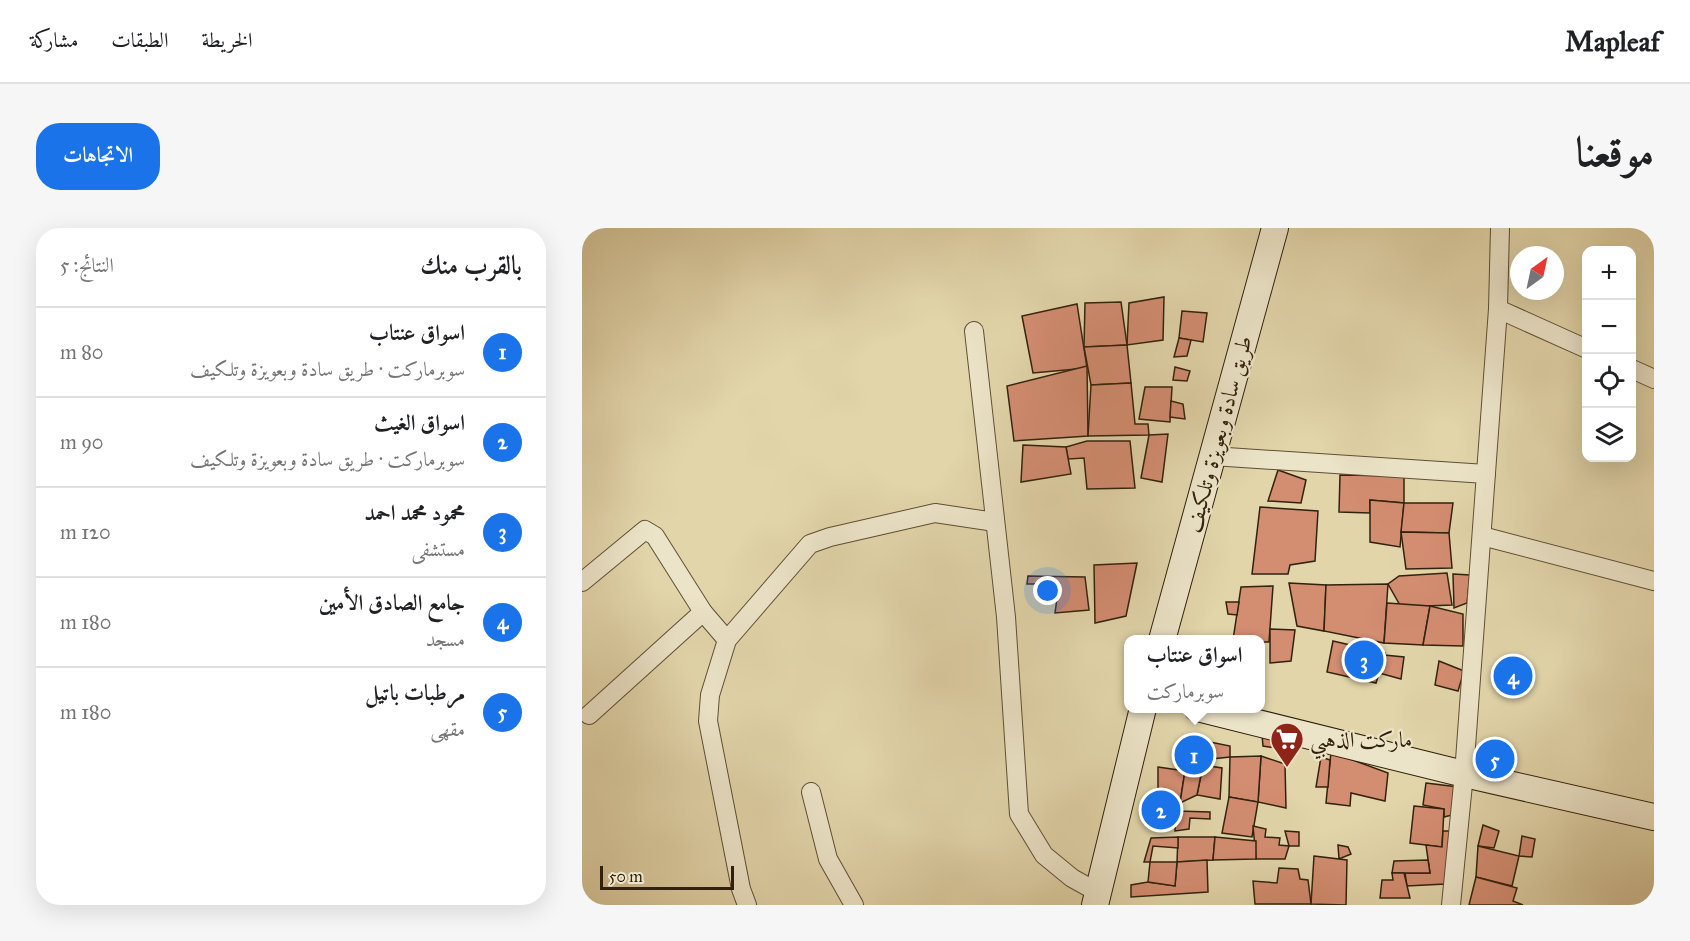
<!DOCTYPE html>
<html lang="ar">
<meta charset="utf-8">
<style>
:root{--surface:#fff;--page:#f6f6f6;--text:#202124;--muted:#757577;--line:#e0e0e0;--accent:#1a73e8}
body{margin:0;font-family:"IM FELL Great Primer",Amiri,serif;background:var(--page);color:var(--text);direction:rtl}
.controls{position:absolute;right:18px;top:18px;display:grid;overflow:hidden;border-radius:12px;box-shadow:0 6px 24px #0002}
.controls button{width:54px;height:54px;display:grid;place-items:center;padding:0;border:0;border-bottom:2px solid var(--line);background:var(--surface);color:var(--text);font:30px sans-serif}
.compass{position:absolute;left:928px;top:18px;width:54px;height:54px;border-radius:50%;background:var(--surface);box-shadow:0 6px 24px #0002;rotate:33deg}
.scale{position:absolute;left:18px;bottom:15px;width:134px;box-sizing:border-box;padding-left:6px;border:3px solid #32220d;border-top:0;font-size:16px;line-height:21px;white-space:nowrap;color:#32220d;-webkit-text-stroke:4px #ece4c8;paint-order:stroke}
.you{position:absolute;left:466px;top:363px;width:21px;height:21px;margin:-15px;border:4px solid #fff;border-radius:50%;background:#1a73e8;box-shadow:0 0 0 9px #1a73e833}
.badge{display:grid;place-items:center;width:39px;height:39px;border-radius:50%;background:var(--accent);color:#fff;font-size:20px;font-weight:700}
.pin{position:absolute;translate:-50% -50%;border:3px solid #fff;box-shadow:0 2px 6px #0006}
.popup{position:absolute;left:542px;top:407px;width:141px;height:78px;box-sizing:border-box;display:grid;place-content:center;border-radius:12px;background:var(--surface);filter:drop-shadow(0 2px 4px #0005);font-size:20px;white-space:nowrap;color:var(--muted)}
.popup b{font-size:22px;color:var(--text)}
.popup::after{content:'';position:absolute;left:50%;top:100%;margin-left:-12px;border:12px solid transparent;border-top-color:var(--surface)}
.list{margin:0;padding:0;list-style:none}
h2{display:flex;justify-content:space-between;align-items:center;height:78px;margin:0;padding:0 24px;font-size:26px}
h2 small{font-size:20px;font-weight:400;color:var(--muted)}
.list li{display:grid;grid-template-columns:39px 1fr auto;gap:18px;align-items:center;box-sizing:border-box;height:90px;padding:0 24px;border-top:2px solid var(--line)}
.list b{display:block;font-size:22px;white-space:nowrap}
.list p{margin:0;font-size:20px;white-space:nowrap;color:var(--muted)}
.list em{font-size:20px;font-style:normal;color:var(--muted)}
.icon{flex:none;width:33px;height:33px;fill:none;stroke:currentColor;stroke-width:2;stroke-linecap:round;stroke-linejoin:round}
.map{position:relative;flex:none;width:1072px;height:677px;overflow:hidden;direction:ltr;border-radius:24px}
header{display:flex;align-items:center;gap:36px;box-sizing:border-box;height:84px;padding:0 30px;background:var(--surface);border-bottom:2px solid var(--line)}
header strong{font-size:28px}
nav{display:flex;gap:33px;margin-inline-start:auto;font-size:21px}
.intro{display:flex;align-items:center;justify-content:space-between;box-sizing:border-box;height:144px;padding:0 36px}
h1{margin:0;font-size:42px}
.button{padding:15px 27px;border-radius:24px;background:var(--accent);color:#fff;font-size:21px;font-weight:700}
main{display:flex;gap:36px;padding:0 36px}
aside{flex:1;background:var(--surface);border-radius:24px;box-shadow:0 6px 24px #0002}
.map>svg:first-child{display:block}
</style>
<header>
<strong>Mapleaf</strong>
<nav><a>الخريطة</a><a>الطبقات</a><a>مشاركة</a></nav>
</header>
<div class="intro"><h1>موقعنا</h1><a class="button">الاتجاهات</a></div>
<main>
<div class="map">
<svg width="1072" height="677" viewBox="0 0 1072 677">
<rect width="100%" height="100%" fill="#e2d5aa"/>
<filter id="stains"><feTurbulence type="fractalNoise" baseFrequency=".00333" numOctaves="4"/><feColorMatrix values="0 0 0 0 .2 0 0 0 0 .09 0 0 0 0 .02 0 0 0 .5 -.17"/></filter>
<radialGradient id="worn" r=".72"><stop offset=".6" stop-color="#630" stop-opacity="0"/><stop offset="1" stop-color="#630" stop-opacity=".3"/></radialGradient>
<g fill="#d38d71" stroke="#32220d" stroke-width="1.5">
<polygon points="582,69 581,112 545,117 547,75"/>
<polygon points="539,74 545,117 502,119 503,75"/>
<polygon points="495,76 505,140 451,145 440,88"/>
<polygon points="600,83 625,85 621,114 597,110"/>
<polygon points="597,110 609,112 605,128 592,129"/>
<polygon points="545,117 549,155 509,157 502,119"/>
<polygon points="505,138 506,208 432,213 425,158"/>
<polygon points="593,139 608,143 605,153 591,152"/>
<polygon points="549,155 553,196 566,196 567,207 506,208 509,157"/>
<polygon points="563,159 590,159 588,194 557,191"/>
<polygon points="589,173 601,176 603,191 588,189"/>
<polygon points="586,206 580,254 559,250 567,207"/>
<polygon points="505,213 548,213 553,260 505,261 502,230 486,231 484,219"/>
<polygon points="441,217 484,219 489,246 439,254"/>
<polygon points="696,242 724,252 719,275 686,273"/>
<polygon points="758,247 822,248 822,275 788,272 788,285 757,284"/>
<polygon points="788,272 822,275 818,319 788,314"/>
<polygon points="822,275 871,275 867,305 819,304"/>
<polygon points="678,279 736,283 733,333 708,337 706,346 670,346"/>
<polygon points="819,304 867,305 870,340 824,341"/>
<polygon points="555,335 544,388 513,395 512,337"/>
<polygon points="865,345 870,377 819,379 806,356 817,348"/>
<polygon points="871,346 888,347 885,375 872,380"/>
<polygon points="446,348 503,349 507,382 473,385 477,356 445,356"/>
<polygon points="707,355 744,357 742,403 715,398"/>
<polygon points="806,356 802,415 742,403 744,357"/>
<polygon points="691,358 687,414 678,414 678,412 651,412 659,359"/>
<polygon points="644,374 657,374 655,387 646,386"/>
<polygon points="805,375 848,378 841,417 802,415"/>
<polygon points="848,378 881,386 881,418 841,417"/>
<polygon points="688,401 713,402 709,433 688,435"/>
<polygon points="751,413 803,425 794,455 745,444"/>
<polygon points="802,427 822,429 819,451 797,445"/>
<polygon points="857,433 882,443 876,463 853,457"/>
<polygon points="680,507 714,512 713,523 681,518"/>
<polygon points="623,513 648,518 648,529 620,532"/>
<polygon points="749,524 806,545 803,573 769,565 768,578 744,575"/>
<polygon points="679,528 703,536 704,580 676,574"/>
<polygon points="679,528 676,574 647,569 648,529"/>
<polygon points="739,529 748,532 746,559 734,559"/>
<polygon points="621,537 640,540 638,571 615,567"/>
<polygon points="576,539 603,543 598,575 576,571"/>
<polygon points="603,543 619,547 615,567 598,575"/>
<polygon points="844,555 876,559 874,586 862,589 862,581 841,577"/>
<polygon points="647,569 676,574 670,609 640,605"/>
<polygon points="832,578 862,581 860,619 828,615"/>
<polygon points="594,583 628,584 628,591 608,590 607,601 593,603"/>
<polygon points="901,597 917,603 912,620 896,618"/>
<polygon points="671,598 684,601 683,609 698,610 697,617 707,618 703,631 674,631"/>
<polygon points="703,603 717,604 717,618 707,618"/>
<polygon points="861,603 868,603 863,656 825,658 823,645 848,645 844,617 860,619"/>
<polygon points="940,608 953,611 950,629 937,628"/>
<polygon points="596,609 633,609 631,632 595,634"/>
<polygon points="596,609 596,620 571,618 568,634 562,634 569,610"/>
<polygon points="633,609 674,613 674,631 631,632"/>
<polygon points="756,617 766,619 769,626 757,631"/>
<polygon points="896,618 937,628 930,658 894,649"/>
<polygon points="732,628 765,632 764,677 729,676"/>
<polygon points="625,632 626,664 549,669 549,657 566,654 593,658 595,634"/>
<polygon points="846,632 848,645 810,645 812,633"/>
<polygon points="568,634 595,634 593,658 566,654"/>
<polygon points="697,640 716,641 718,651 726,652 729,676 673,676 671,653 695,655"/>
<polygon points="810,645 822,645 828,670 798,670 800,652 811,652"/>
<polygon points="894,649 935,660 931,673 941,677 887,677"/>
</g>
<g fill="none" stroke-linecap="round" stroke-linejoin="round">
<defs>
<g id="street">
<polyline points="916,81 1005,121"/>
<polyline points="392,103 424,389 437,586 462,627 490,650 517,665"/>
<polyline points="1050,141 1072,151"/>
<polyline points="630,228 904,246"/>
<polyline points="900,308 1072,353"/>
<polyline points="0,354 63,302 73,308 121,384 145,412"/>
<polyline points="7,487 121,384"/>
<polyline points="229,564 246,631 272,677"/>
<polyline points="165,677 159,661 126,493 128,467 145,412 228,316 248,309 353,285 413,294"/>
<polyline points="869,677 882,546 916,81 918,0"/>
</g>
<g id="secondary">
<polyline points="580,412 693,0"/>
<polyline points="615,480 882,546 1072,589"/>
<polyline points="513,677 561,480"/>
</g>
</defs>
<use href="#street" stroke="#5e4f34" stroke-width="20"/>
<use href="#secondary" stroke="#32220d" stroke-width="28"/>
<use href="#street" stroke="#ece4c8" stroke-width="18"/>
<use href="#secondary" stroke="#ece4c8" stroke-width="26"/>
</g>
<defs>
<symbol id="supermarket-pin" viewBox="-11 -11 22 30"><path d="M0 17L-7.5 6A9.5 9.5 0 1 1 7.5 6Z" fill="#8f2418" stroke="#ece4c8"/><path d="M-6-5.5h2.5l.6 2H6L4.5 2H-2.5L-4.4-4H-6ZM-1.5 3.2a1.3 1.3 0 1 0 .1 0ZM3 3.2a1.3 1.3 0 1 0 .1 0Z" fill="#fff"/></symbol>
</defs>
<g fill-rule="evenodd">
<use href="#supermarket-pin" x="686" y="492" width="38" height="52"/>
</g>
<g text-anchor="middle" stroke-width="4.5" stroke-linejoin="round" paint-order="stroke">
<g font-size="22" fill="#32220d" stroke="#ece4c8">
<text transform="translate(636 206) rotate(-75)" y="8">طريق سادة وبعويزة وتلكيف</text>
</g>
<g font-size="22" fill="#32220d" stroke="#ece4c8" text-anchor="start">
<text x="728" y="519">ماركت الذهبي</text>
</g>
</g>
<rect width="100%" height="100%" filter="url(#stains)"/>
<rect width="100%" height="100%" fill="url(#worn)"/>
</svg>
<div class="controls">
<button>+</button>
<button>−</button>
<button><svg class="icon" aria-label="locate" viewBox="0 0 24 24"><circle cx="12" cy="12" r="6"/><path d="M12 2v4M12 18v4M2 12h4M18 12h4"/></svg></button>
<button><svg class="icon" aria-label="layers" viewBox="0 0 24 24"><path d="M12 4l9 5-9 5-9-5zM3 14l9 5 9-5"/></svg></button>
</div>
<svg class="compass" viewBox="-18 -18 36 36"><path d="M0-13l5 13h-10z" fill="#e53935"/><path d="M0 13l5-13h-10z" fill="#757577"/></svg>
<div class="scale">50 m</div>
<div class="you"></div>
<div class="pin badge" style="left:612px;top:527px">1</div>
<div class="popup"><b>اسواق عنتاب</b>سوبرماركت</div>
<div class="pin badge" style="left:579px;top:582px">2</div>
<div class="pin badge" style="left:782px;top:432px">3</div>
<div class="pin badge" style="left:931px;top:448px">4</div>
<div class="pin badge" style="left:913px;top:531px">5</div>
</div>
<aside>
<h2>بالقرب منك<small>النتائج: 5</small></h2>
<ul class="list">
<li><span class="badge">1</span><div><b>اسواق عنتاب</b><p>سوبرماركت · طريق سادة وبعويزة وتلكيف</p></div><em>80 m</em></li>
<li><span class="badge">2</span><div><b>اسواق الغيث</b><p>سوبرماركت · طريق سادة وبعويزة وتلكيف</p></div><em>90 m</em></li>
<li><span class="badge">3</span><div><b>محمود محمد احمد</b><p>مستشفى</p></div><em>120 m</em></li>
<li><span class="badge">4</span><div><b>جامع الصادق الأمين</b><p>مسجد</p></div><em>180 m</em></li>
<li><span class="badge">5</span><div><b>مرطبات باتيل</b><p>مقهى</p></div><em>180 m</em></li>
</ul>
</aside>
</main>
